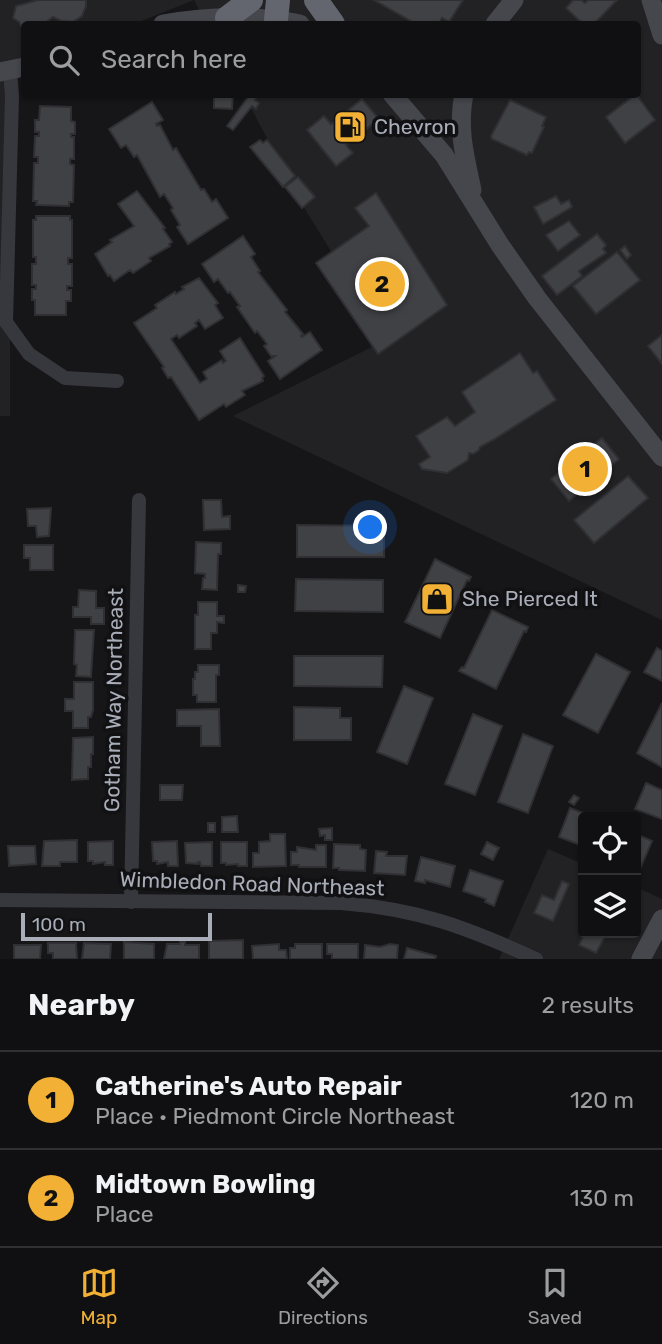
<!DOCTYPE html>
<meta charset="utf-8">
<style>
:root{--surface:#101012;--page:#1e1e20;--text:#f1f3f6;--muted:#9c9d9f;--line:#303032;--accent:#f2b134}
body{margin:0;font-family:Rubik,sans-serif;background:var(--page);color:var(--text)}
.controls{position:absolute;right:21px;bottom:21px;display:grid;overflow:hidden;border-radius:7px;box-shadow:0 2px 5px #0004}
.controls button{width:63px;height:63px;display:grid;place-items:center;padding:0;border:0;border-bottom:2px solid var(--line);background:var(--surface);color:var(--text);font:35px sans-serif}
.scale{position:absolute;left:21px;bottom:18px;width:191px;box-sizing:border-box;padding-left:7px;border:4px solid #a8adb8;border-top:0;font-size:19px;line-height:24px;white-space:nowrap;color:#a8adb8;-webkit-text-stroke:5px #111113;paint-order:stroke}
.you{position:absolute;left:371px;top:528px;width:24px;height:24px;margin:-18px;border:5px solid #fff;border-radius:50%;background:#1a73e8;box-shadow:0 0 0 10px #1a73e833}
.badge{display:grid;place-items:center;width:46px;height:46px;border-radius:50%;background:var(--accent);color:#111;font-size:23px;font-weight:700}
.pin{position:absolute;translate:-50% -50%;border:4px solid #fff;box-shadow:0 2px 7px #0006}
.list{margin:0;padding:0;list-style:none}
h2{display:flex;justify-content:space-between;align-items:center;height:91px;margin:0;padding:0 28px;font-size:30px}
h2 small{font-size:23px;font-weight:400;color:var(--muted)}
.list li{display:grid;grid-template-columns:46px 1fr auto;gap:21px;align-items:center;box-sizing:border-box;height:98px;padding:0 28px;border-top:2px solid var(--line)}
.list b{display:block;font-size:26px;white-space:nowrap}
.list p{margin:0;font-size:23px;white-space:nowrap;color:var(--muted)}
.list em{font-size:23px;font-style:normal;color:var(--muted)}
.icon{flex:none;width:38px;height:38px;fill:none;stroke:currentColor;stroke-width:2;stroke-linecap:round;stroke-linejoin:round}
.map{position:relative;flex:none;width:662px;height:959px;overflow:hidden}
.search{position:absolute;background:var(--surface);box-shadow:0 2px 5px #0004;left:21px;right:21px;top:21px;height:77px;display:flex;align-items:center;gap:18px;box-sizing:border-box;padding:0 24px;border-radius:7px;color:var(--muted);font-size:26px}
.sheet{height:287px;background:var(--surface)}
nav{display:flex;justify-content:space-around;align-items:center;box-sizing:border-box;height:98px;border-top:2px solid var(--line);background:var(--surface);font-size:19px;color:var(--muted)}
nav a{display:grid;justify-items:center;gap:4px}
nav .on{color:var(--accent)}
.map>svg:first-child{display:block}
</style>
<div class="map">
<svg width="662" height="959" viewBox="0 0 662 959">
<rect width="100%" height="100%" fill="#161618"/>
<g fill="#222225">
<polygon points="0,0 662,0 662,620 233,416 386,340 303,206 244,95 638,94 638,24 207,24 194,0 134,24 24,24 24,68 10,74 10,416 0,416"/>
<polygon points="548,849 583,864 583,933 636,933 636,887 662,899 662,959 499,959"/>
</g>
<g fill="#404145" stroke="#303034" stroke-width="2">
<polygon points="38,0 86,0 86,6 82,16 73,22 61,21 53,17 45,23 24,24 22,28 19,22 13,18 16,6"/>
<polygon points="374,0 463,0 449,22 442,18 440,22 432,24 419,22 416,24"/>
<polygon points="573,0 581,0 585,3 588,0 617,0 594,24 583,24 566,8"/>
<polygon points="214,94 233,94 232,109 214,108"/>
<polygon points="240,94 257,94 255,100 259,103 256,109 252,106 233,130 227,126 248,97"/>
<polygon points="636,94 655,120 625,143 606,117"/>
<polygon points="362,99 379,119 346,145 353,153 336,166 307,130 324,116 331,124"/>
<polygon points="510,100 546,117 542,126 544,127 532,153 529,152 527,155 492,139 491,136"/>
<polygon points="152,102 163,120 156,124 157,126 160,125 173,150 176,148 201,190 204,189 212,202 216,199 228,218 188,244 177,227 180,225 171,210 173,208 164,194 160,197 137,155 134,157 126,145 121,148 109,129"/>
<polygon points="40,106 71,107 71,121 75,122 75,134 71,134 71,137 74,137 74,159 70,159 70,164 74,165 73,202 69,202 69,206 36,205 37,201 33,201 34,163 38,163 38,157 34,157 35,136 39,136 39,132 35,132 35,120 39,120"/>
<polygon points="260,140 263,143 267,140 295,176 283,187 250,147"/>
<polygon points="298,177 315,197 302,208 285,187"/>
<polygon points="137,191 165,228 163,229 172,242 169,244 170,246 149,258 151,261 133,273 130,270 114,281 110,275 108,276 95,254 112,242 110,240 134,226 118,204"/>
<polygon points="376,193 447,305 378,354 316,263 369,226 355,208"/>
<polygon points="556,196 561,204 569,200 572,207 543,224 534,207"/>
<polygon points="36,216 70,216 70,220 72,220 72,258 68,258 68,264 72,264 72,286 67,286 67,290 71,290 71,301 66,301 66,315 35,315 35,300 32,300 32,289 36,289 36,285 32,285 32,264 36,264 36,257 33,257 33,220 36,220"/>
<polygon points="569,221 580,235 558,251 546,235"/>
<polygon points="597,234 606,245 603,249 606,253 579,271 582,276 557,295 542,276"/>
<polygon points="243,236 255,254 251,257 260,271 258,272 287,310 285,312 303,334 301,336 302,337 310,332 322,350 280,379 268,361 275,356 271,356 264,346 267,344 257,331 255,333 237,307 240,306 230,292 228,293 218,279 214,282 202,264"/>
<polygon points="625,246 631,255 627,259 620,250"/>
<polygon points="617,252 640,280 596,314 573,286"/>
<polygon points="199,278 218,303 215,305 223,318 205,329 199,320 195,323 197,326 179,338 177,335 171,339 200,383 207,379 203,372 222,360 223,363 226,361 220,351 240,338 264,376 262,378 263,381 242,391 245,395 226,407 224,404 199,420 171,377 168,378 162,368 164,367 134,323 157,308 155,305 175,292 176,294 184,289 182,287"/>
<polygon points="662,335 662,364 648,346"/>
<polygon points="520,353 533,373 537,371 556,400 493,440 480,447 479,450 473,454 469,453 468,460 447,473 422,469 419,464 430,457 416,436 447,417 455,426 475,412 462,392"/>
<polygon points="602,438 619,459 569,501 551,479"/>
<polygon points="628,476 648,498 594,543 574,520"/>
<polygon points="203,500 221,500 222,517 230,516 230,529 204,530"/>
<polygon points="51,508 49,536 37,537 36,526 28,526 27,509"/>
<polygon points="297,525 384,526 384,557 297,557"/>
<polygon points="196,542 221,543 221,554 218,554 217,590 202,589 203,578 205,578 205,574 195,573"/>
<polygon points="24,545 53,545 53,570 30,570 30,558 24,558"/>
<polygon points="435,559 471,577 469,581 467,580 440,638 405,622"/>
<polygon points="296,579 383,580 383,612 295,611"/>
<polygon points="238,585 246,586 245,592 238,592"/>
<polygon points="79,590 96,591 96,608 104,608 104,624 91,624 91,617 73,617 73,607 78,607"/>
<polygon points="198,602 217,602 217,616 224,616 224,623 217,622 217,633 211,633 211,649 195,649 195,615 198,615"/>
<polygon points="492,610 528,627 526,632 524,631 496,689 459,671 462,667 464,668"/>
<polygon points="75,630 94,630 91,677 76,676 77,665 74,664"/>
<polygon points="657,648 662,651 662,681 644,672"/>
<polygon points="596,654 630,672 598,733 563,715"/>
<polygon points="294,656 383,656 382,687 294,686"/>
<polygon points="198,665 219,665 219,675 216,675 216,702 197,702 197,695 193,695 193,679 195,679 195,672 198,672"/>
<polygon points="74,682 93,682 93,710 91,717 88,717 88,728 73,728 73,711 65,711 65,699 74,699"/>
<polygon points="404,686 433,698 407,764 377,752"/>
<polygon points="662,703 662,767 637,753"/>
<polygon points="294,707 340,708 340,718 351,718 351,740 294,740"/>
<polygon points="219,709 220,746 201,746 201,726 177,726 177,710"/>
<polygon points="473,714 502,726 475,795 445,784"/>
<polygon points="523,734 553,746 528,813 498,802"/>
<polygon points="93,737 93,754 91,754 91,767 88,767 88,779 72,780 73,738"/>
<polygon points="646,783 662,790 662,819 635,809"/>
<polygon points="160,785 183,785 182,800 160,800"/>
<polygon points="574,795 579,798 574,805 569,802"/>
<polygon points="570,808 593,817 583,817 583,846 559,837"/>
<polygon points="237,816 238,832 222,832 222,817"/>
<rect x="208" y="823" width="7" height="9"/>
<polygon points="332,828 332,840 325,840 325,835 320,836 319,829"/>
<polygon points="270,834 285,834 286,866 253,867 253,853 259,853 259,842 270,841"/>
<polygon points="636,834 652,841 640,869 636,867"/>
<polygon points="77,840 77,862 60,862 60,866 42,866 44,841"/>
<polygon points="113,841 113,865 105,865 105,862 93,864 93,861 88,861 88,842"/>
<polygon points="177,841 178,866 168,866 168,862 157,864 157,861 153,861 152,842"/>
<polygon points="212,842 212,866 201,866 200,862 198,862 198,864 186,863 185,843"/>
<polygon points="221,842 247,842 247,866 238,866 238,864 226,865 226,863 221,863"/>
<polygon points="487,842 499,848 493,860 481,854"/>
<polygon points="334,844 360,845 360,849 366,850 365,871 339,870 339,868 333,868"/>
<polygon points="316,845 326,845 326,867 299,867 299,865 291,865 291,852 297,852 297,847 316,850"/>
<polygon points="8,846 35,846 36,864 9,866"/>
<polygon points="376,851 387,852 386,856 407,856 405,875 374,873"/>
<polygon points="421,857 455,866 450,887 425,880 425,883 415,881"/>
<polygon points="470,870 503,881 494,906 485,902 486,899 463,891"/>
<polygon points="562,881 569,884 553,921 534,913 542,895 554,900"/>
<polygon points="585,933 607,933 596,953 579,945"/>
<polygon points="243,940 243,959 209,959 209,941"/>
<polygon points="124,942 154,944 154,959 124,959"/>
<polygon points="180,942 185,942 185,945 199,945 199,959 164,959 167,944 180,944"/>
<polygon points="48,943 76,943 77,959 53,959 53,953 48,953"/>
<polygon points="84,943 111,944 110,959 82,959"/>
<polygon points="279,944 279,950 286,950 287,959 253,959 252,946"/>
<polygon points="295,944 322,944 322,959 290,959 290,948 295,948"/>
<polygon points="327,944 358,944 358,959 332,959 332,954 327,954"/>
<polygon points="390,944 398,945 397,959 364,959 365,945 380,947"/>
<polygon points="14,945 41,945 40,959 14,959"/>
<polygon points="407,948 436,956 435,959 404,959"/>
</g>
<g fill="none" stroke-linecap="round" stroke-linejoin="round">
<g stroke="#37383d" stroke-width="14">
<polyline points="10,71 12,96 6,322 29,354 65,378 117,381"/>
<path d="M0,900l341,3c77,6 125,24 195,56"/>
<polyline points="131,902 139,500"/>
</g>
<g stroke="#45474d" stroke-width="19">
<polyline points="651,0 662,35"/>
<path d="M163,24c44,-8 93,-9 137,0"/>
<polyline points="495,24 514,0"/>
<polyline points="0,72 24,67"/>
<polyline points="392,94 444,155 500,245 537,298 662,457"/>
<path d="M464,94c-7,34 1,63 8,96"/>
<polyline points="641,959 662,919"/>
</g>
<g stroke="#63666e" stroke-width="24">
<polyline points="316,0 333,24"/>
<polyline points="227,18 251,0"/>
<polyline points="276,20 278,0"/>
</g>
</g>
<defs>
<symbol id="fuel-square" viewBox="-11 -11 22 22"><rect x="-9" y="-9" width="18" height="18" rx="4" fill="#f2b134" stroke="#111113"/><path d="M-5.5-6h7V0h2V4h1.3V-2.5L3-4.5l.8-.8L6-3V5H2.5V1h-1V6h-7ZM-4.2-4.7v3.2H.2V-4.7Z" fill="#111"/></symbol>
<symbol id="shop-square" viewBox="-11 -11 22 22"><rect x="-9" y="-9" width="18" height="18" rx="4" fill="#f2b134" stroke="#111113"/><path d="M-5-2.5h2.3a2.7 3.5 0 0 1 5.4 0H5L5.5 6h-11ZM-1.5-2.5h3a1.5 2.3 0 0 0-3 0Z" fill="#111"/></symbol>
</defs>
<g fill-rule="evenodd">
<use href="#fuel-square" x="331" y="108" width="38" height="38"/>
<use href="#shop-square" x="418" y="580" width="38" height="38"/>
</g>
<g text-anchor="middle" stroke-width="7" stroke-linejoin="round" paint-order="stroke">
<g font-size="21" fill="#a8adb8" stroke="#111113" text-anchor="start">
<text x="374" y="134">Chevron</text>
<text x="462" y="606">She Pierced It</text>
</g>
<g font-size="21" fill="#a8adb8" stroke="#111113">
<text transform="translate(114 700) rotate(-89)" y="7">Gotham Way Northeast</text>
<text transform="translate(252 884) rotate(2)" y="7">Wimbledon Road Northeast</text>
</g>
</g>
</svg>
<div class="controls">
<button><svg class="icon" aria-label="locate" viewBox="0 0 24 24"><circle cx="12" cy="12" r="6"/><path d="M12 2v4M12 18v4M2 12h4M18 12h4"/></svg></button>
<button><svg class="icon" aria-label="layers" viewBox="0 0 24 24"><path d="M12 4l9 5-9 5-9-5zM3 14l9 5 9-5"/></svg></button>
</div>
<div class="scale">100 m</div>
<div class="you"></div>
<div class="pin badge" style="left:585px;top:469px">1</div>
<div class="pin badge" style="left:382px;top:284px">2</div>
<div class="search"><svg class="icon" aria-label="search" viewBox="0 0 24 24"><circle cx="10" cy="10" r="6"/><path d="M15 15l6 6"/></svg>Search here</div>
</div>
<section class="sheet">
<h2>Nearby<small>2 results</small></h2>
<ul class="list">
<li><span class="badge">1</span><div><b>Catherine's Auto Repair</b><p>Place · Piedmont Circle Northeast</p></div><em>120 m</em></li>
<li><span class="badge">2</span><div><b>Midtown Bowling</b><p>Place</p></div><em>130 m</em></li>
</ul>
</section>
<nav>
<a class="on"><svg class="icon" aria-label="map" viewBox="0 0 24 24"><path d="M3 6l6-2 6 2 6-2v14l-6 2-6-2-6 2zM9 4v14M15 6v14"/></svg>Map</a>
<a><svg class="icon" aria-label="directions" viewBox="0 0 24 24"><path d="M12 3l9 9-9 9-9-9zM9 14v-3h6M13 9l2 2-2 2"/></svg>Directions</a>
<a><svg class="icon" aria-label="saved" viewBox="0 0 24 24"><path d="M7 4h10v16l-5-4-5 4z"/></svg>Saved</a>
</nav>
